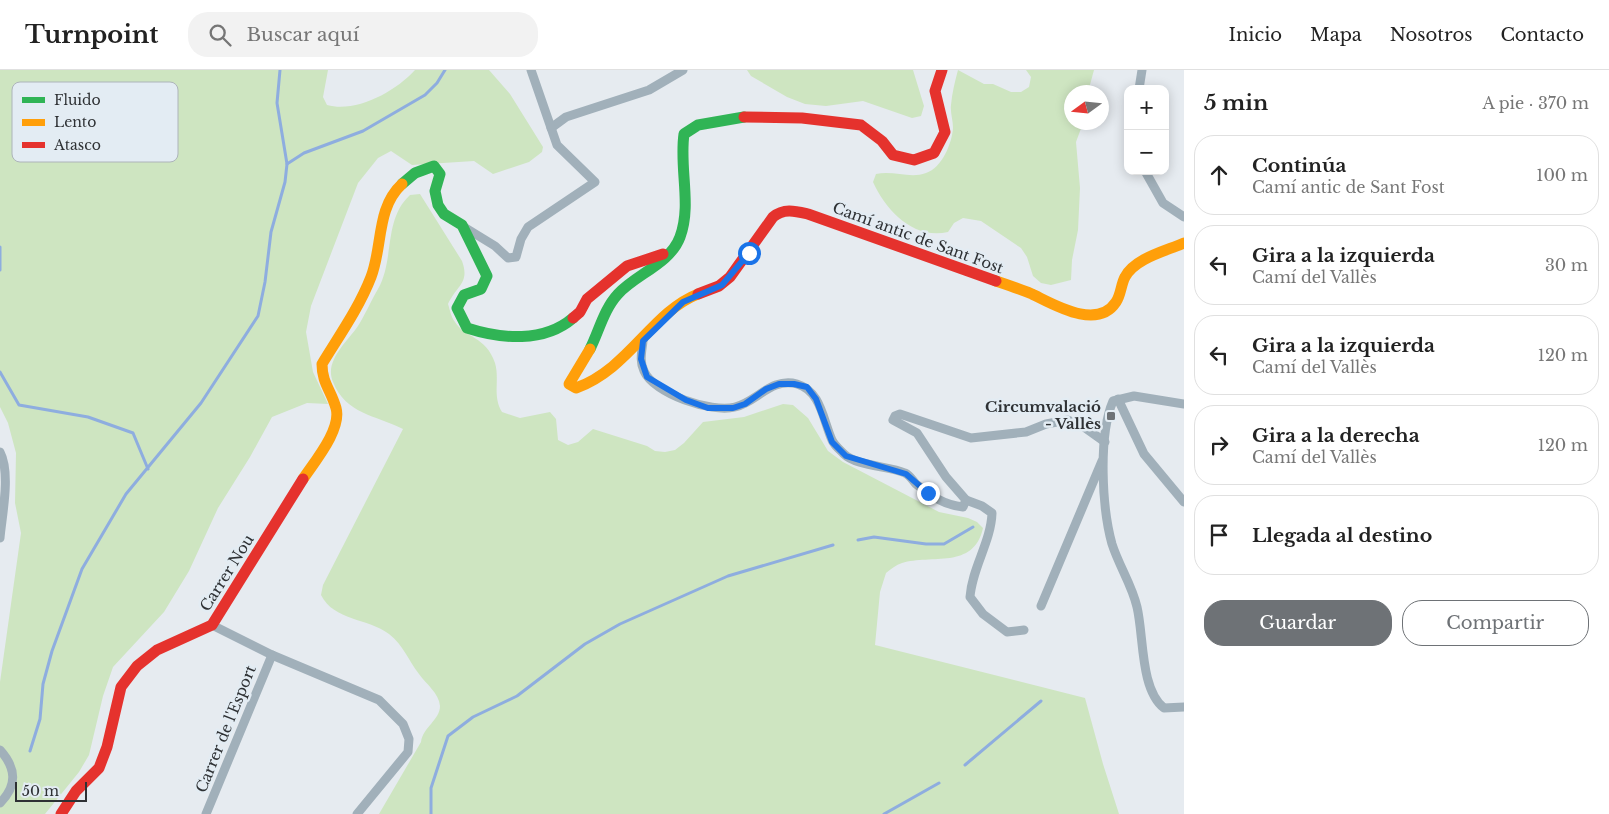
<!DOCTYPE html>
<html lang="es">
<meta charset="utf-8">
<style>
:root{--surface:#fff;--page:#f2f2f2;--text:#222;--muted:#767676;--line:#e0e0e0;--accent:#6e7276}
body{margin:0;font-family:"Libre Baskerville",serif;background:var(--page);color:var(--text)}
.controls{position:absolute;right:15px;top:15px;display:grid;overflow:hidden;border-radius:10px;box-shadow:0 2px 12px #0003}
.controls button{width:45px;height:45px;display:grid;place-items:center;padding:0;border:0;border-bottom:1px solid var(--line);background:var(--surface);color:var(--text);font:25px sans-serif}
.compass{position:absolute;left:1064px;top:15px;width:45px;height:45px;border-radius:50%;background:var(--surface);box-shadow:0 2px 12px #0003;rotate:255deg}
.scale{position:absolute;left:15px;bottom:12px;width:72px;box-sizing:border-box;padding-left:5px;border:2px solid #2e3134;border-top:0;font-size:14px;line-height:18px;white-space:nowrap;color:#2e3134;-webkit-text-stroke:4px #e3ecf3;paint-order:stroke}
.stop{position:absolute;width:15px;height:15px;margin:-11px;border:4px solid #1a73e8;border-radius:50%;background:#fff}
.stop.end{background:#1a73e8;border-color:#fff;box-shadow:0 1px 5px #0008}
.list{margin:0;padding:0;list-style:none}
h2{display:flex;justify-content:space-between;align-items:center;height:65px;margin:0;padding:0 20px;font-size:21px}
h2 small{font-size:16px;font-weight:400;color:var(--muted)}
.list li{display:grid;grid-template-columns:32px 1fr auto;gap:15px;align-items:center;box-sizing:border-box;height:80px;margin:0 10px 10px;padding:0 10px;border:1px solid var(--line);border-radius:20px}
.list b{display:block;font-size:19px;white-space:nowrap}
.list p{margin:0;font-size:16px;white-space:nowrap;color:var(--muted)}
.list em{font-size:16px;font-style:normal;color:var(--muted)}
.actions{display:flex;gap:10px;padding:15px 20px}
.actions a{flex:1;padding:11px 0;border:1px solid var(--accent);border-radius:20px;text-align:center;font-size:18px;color:var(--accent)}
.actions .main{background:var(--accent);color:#fff}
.icon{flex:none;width:28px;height:28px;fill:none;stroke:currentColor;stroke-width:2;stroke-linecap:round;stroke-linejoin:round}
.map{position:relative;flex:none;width:1184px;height:744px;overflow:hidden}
header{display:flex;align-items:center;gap:30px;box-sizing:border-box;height:70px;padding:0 25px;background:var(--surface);border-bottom:1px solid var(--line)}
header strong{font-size:24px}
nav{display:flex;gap:28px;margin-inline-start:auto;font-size:18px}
.search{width:350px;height:45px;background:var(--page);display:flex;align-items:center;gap:12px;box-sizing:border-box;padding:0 18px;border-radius:20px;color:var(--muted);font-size:19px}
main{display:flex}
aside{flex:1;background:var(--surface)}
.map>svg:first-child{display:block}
</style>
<header>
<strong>Turnpoint</strong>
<div class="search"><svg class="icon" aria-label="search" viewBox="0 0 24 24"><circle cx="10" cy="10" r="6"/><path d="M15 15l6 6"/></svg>Buscar aquí</div>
<nav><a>Inicio</a><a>Mapa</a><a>Nosotros</a><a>Contacto</a></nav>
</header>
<main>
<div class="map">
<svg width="1184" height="744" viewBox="0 0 1184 744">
<rect width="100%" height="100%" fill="#e6ebf0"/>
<g fill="#cee5c1">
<path d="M0,0h328l-5,27 4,8c29,8 68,-13 88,-35h74l21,24 33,53 -1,5 -13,10 -36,12 -19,-13 -62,4 -21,-14 -13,7 -20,25 -47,123 -5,26 7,40 15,32 -21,-1 -35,14 -22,40 -32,51 -29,63 -25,41 -51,55 -10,29 -14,59 -10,17 -34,42h-45v-132l21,-149 -6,-30 1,-50 -8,-30 -8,-16z"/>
<polygon points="747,0 913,0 924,36 921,46 912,48 863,31 826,36 805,34 787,27 751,6"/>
<path d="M958,0l26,14h9l18,8h10l8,-5 2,-10 -5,-7h68l-6,22h-16v30l11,1 -7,19 4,46 -2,42 -6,30 -1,20 -20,5 -10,-2 -8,-7 -6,-19 -6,-9 -40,-27 -18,-3 -9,5 -6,9c-34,8 -62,-21 -75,-50l3,-8c17,-4 34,5 50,-1 16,-5 26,-30 27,-45 0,-8 -3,-16 -2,-23 1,-12 4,-24 7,-35z"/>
<path d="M420,124l42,67c8,22 -5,24 -14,43 2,6 3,13 7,18 10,16 31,14 40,41 5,17 -3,33 7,49l18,6 30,-6 6,7 2,21 10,5 10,-3 15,-13 54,17 8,5 10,1 10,-2 9,-7 19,-21 41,-5 39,-13 10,1 15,13 20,33 15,11 96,50 29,6 9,4 6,6c-9,42 -52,26 -81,35 -6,2 -11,6 -16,10l-6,19 -5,53 210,53 18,66 16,50h-740l42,-72c2,-15 19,-22 19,-36 -1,-13 -14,-22 -21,-32 -11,-14 -15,-28 -30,-40 -21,-16 -55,-13 -68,-39l2,-10 80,-156c-28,-14 -57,-15 -70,-47 -9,-21 14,-40 25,-56 7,-11 13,-25 20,-37 17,-30 5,-69 32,-94z"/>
</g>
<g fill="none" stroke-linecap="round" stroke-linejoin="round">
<g stroke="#8eaddf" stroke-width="3">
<polyline points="287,94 304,83 363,61 425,25 437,13 445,0"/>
<polyline points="0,177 0,200"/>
<polyline points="0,302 19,335 88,347 133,363 148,399"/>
<polyline points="858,470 874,467 926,474 944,474 973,457"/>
<polyline points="30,681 40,649 43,614 52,581 82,499 126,424 201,333 258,246 265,212 271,162 285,112 287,94 277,33 280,0"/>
<polyline points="965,695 1041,631"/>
<polyline points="431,744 431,718 448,666 473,647 517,626 585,574 620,554 728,506 833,475"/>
<polyline points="884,744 939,713"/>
</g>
<g stroke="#a1b0ba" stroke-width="9">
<polyline points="1139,19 1142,0"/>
<polyline points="551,58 566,47 649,20 683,0"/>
<polyline points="1145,101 1163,133 1184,147"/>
<polyline points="464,157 495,176 508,188 516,187 521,169 528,157 595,112 557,75 531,0"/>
<path d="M643,271c-1,10 -4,20 1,30 10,23 67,42 91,36 22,-5 36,-30 62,-23 24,7 26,36 35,56 2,5 8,10 12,14 12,12 45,12 61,19 5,2 8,8 11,11 15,12 28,21 47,23l3,-7 -20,-23 -29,-44 -24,-13 2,-4 5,-2 71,24 55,-6 20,-8 22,-4 16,7 21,15"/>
<polyline points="1118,329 1144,384 1184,432"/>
<path d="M1184,334l-50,-8 -21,5c-15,35 -11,107 -1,143 7,22 20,41 25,63 7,29 3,82 27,101l20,-1"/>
<path d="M0,382c11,21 2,63 0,86"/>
<path d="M966,430l16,6 10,7c-1,29 -20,55 -22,84l13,17 24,18 17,-2"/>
<polyline points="1041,536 1102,391"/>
<polyline points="212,555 272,585 379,630 403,654 409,669 408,682 357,744"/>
<path d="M0,680c16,18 18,35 0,53"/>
<polyline points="206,744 272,585"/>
</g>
<g stroke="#30b455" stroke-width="11">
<path d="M402,114l13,-11 19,-7 6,8 -5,17 3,14 6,9 18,11 25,51 -6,13 -17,6 -7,13 10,20c34,11 77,15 106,-10"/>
<path d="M590,279c9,-18 14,-40 28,-55 18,-20 52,-30 62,-57 12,-32 -1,-69 4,-103l14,-9 46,-8"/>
</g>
<g stroke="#ff9f0a" stroke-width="11">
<path d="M996,211c12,4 24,8 36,13 21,10 65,37 84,8 5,-7 5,-18 9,-25 10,-19 41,-26 59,-34"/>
<path d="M590,279l-21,35 7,4c53,-19 76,-76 122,-94"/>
<path d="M303,409c12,-18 39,-50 33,-71 -5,-18 -14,-25 -14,-44 17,-28 37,-56 49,-87 12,-31 5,-69 31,-93"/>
</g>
<g stroke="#e5322d" stroke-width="11">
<polyline points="744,47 802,48 861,55 882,71 893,85 914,90 934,83 945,62 935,21 942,0"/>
<path d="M698,224l21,-8 11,-9 43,-60c11,-9 22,-6 35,-3l188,67"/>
<polyline points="573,248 580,242 587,229 627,196 663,184"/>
<polyline points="61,744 76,721 99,698 107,677 121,617 137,596 157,580 212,555 303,409"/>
</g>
</g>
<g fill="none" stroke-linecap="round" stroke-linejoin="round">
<polyline stroke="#1a73e8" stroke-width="6" points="749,183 722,215 683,232 643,271 641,289 647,307 686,330 708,338 733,338 745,334 766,319 779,314 794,314 807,317 816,329 832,372 846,386 906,404 928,423"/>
</g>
<rect fill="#6e7276" stroke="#e3ecf3" stroke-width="2" x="1106" y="341" width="10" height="10" rx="2.5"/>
<g text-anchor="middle" stroke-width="5" stroke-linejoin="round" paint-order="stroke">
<g font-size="15" fill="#2e3134" stroke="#e3ecf3">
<text transform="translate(918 168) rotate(20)" y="5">Camí antic de Sant Fost</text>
<text transform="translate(227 503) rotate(-58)" y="5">Carrer Nou</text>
<text transform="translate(226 659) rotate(-68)" y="5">Carrer de l'Esport</text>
</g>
<g font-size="15" font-weight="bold" fill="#2e3134" stroke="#e3ecf3" text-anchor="end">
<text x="1101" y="342">Circumvalació<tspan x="1101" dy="17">- Vallès</tspan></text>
</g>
</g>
<rect x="12" y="12" width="166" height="80" rx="8" fill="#e3ecf3" stroke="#adb4ba" stroke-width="1"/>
<rect x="22" y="27" width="23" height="6" fill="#30b455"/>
<rect x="22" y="49" width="23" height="7" fill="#ff9f0a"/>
<rect x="22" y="72" width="23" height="6" fill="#e5322d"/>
<g font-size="14" fill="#2e3134">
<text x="54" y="35">Fluido</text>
<text x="54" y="57">Lento</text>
<text x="54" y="80">Atasco</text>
</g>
</svg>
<div class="controls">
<button>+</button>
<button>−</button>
</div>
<svg class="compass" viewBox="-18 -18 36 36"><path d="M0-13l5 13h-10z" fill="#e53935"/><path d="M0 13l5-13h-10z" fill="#767676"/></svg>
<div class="scale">50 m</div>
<div class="stop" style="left:749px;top:183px"></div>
<div class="stop end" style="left:928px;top:423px"></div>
</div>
<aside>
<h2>5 min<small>A pie · 370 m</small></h2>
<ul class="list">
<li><svg class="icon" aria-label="ahead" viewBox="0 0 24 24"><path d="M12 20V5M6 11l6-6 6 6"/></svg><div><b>Continúa</b><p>Camí antic de Sant Fost</p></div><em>100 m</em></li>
<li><svg class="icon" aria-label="left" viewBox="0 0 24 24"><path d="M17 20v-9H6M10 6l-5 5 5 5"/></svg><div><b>Gira a la izquierda</b><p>Camí del Vallès</p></div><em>30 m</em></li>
<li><svg class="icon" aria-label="left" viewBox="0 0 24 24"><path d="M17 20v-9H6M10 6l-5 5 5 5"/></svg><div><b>Gira a la izquierda</b><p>Camí del Vallès</p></div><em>120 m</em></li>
<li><svg class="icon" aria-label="right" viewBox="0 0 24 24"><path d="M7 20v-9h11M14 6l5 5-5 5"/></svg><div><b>Gira a la derecha</b><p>Camí del Vallès</p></div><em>120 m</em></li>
<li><svg class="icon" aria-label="arrive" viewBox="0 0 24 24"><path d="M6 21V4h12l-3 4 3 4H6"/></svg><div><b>Llegada al destino</b></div></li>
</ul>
<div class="actions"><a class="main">Guardar</a><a>Compartir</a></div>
</aside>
</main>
